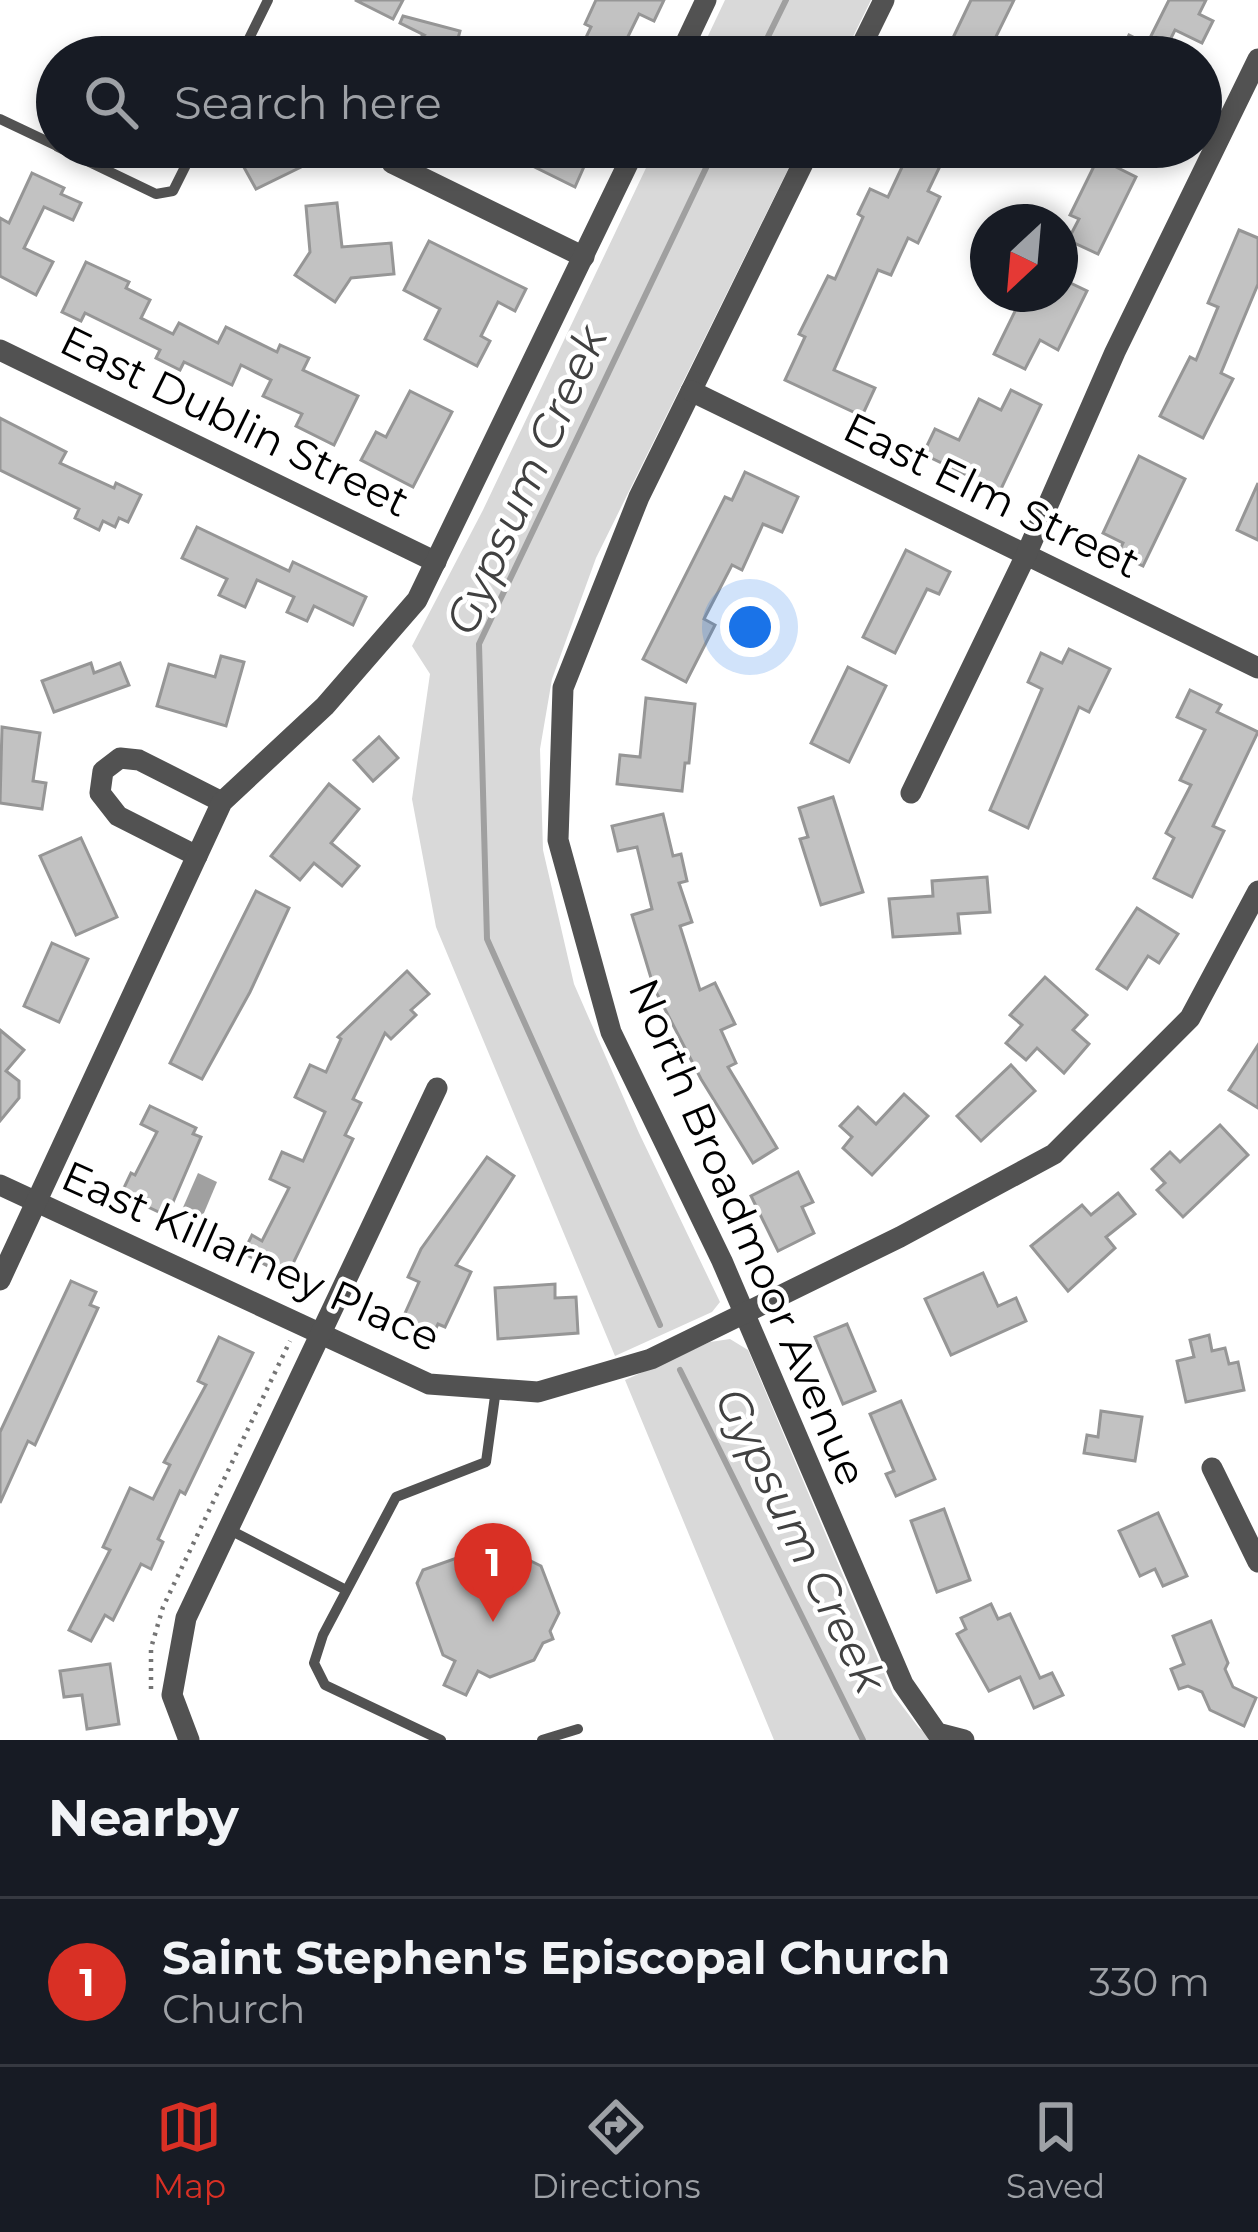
<!DOCTYPE html>
<style>
:root{--surface:#171b24;--page:#242831;--text:#f1f3f6;--muted:#9ea1a6;--line:#363941;--accent:#d93025}
body{margin:0;font-family:Montserrat,sans-serif;background:var(--page);color:var(--text)}
.compass{position:absolute;left:970px;top:204px;width:108px;height:108px;border-radius:50%;background:var(--surface);box-shadow:0 6px 18px #0003;rotate:206deg}
.you{position:absolute;left:750px;top:627px;width:42px;height:42px;margin:-30px;border:9px solid #fff;border-radius:50%;background:#1a73e8;box-shadow:0 0 0 18px #1a73e833}
.badge{display:grid;place-items:center;width:78px;height:78px;border-radius:50%;background:var(--accent);color:#fff;font-size:39px;font-weight:700}
.pin{position:absolute;translate:-50% -99px;filter:drop-shadow(0 3px 6px #0008)}
.pin::after{content:'';position:absolute;top:63px;width:42px;height:36px;background:inherit;clip-path:polygon(0 0,100% 0,50% 100%)}
.list{margin:0;padding:0;list-style:none}
h2{display:flex;justify-content:space-between;align-items:center;height:156px;margin:0;padding:0 48px;font-size:51px}
h2 small{font-size:39px;font-weight:400;color:var(--muted)}
.list li{display:grid;grid-template-columns:78px 1fr auto;gap:36px;align-items:center;box-sizing:border-box;height:168px;padding:0 48px;border-top:3px solid var(--line)}
.list b{display:block;font-size:45px;white-space:nowrap}
.list p{margin:0;font-size:39px;white-space:nowrap;color:var(--muted)}
.list em{font-size:39px;font-style:normal;color:var(--muted)}
.icon{flex:none;width:66px;height:66px;fill:none;stroke:currentColor;stroke-width:2;stroke-linecap:round;stroke-linejoin:round}
.map{position:relative;flex:none;width:1258px;height:1740px;overflow:hidden}
.search{position:absolute;background:var(--surface);box-shadow:0 6px 18px #0003;left:36px;right:36px;top:36px;height:132px;display:flex;align-items:center;gap:30px;box-sizing:border-box;padding:0 42px;border-radius:66px;color:var(--muted);font-size:45px}
.sheet{height:324px;background:var(--surface)}
nav{display:flex;justify-content:space-around;align-items:center;box-sizing:border-box;height:168px;border-top:3px solid var(--line);background:var(--surface);font-size:33px;color:var(--muted)}
nav a{display:grid;justify-items:center;gap:6px}
nav .on{color:var(--accent)}
.map>svg:first-child{display:block}
</style>
<div class="map">
<svg width="1258" height="1740" viewBox="0 0 1258 1740">
<rect width="100%" height="100%" fill="#fff"/>
<g fill="#d9d9d9">
<polygon points="725,0 871,0 843,57 698,57"/>
<polygon points="656,147 799,147 596,558 552,679 540,749 543,850 574,984 639,1133 720,1302 712,1312 615,1356 436,927 412,799 430,674 412,646 483,510"/>
<polygon points="730,1339 748,1350 893,1694 919,1728 936,1740 774,1740 625,1380 710,1342"/>
</g>
<polygon fill="#a0a0a0" points="198,1173 217,1182 201,1220 181,1212"/>
<g fill="none" stroke-linecap="round" stroke-linejoin="round">
<g stroke="#a0a0a0" stroke-width="6">
<polyline points="758,57 786,0"/>
<polyline points="660,1325 487,939 479,644 716,147"/>
<polyline points="680,1370 863,1740"/>
</g>
</g>
<g fill="#c2c2c2" stroke="#969696" stroke-width="3">
<polygon points="355,0 403,0 393,19"/>
<polygon points="596,0 664,0 654,21 639,14 618,57 594,57 580,50 591,27 585,24"/>
<polygon points="971,0 1014,0 986,57 976,57 950,44"/>
<polygon points="1169,0 1206,0 1199,14 1213,21 1202,43 1175,30 1164,52 1175,57 1119,57 1129,35 1147,44"/>
<polygon points="403,16 460,31 453,57 391,57 424,35 400,23"/>
<polygon points="264,147 342,147 256,189 240,160"/>
<polygon points="494,147 574,147 570,155 586,162 575,187"/>
<polygon points="910,150 941,164 928,191 940,197 918,243 908,238 891,275 878,270 834,370 875,388 862,416 785,380 805,337 799,334 828,276 835,279 863,217 858,214 870,189 888,197"/>
<polygon points="1098,158 1136,177 1098,254 1068,240 1079,219 1070,215"/>
<polygon points="32,173 64,188 61,194 81,203 73,220 44,207 24,248 53,262 36,295 0,276 0,218 9,223"/>
<polygon points="337,203 342,247 391,243 394,274 351,278 335,302 295,275 310,252 306,206"/>
<polygon points="1239,230 1258,238 1258,284 1221,373 1233,379 1203,438 1160,416 1190,357 1196,360 1218,307 1208,303"/>
<polygon points="429,241 526,289 515,311 498,302 481,336 490,341 477,366 425,339 440,309 404,290"/>
<polygon points="86,262 129,282 126,288 150,300 141,318 173,334 179,323 218,343 226,327 277,352 280,345 309,358 303,370 358,396 334,445 296,426 302,414 263,396 271,380 241,365 232,385 184,362 180,370 156,358 160,350 85,313 81,321 62,312"/>
<polygon points="1060,278 1087,291 1058,350 1040,340 1025,369 994,354 1019,303 1028,307 1034,294 1060,294"/>
<polygon points="1011,390 1041,405 1000,491 923,454 935,429 959,440 979,399 1001,410"/>
<polygon points="410,391 452,412 413,487 361,460 376,432 386,437"/>
<polygon points="0,418 66,452 60,463 114,488 116,483 141,495 128,522 119,518 115,527 103,521 99,530 75,518 79,509 0,470"/>
<polygon points="1139,456 1185,479 1143,566 1118,554 1123,543 1103,533"/>
<polygon points="745,472 798,497 782,532 763,524 742,570 732,565 704,619 715,625 686,682 643,659 725,497 732,500"/>
<polygon points="1258,483 1258,540 1237,530"/>
<polygon points="197,527 289,571 293,562 366,597 353,625 314,606 307,621 287,612 294,597 257,580 245,607 219,595 227,579 182,558"/>
<polygon points="906,550 950,572 939,594 927,589 895,653 863,637"/>
<polygon points="1069,649 1110,669 1089,712 1079,707 1028,828 990,810 1042,689 1028,682 1041,653 1062,663"/>
<polygon points="221,656 244,662 226,726 157,706 169,664 215,677"/>
<polygon points="91,663 94,673 120,663 129,685 54,712 42,681"/>
<polygon points="848,667 886,686 849,762 811,743"/>
<polygon points="1190,690 1221,705 1217,712 1258,732 1213,826 1224,831 1192,897 1154,878 1174,838 1166,833 1191,785 1180,780 1205,730 1177,717"/>
<polygon points="646,698 695,704 689,763 685,763 682,791 617,784 620,755 640,757"/>
<polygon points="2,727 40,733 33,781 46,783 42,809 0,803"/>
<polygon points="379,737 398,758 373,781 354,760"/>
<polygon points="329,784 359,809 331,843 359,866 342,886 314,863 300,880 271,856"/>
<polygon points="833,797 863,892 821,905 800,839 808,837 799,808"/>
<polygon points="663,814 673,856 681,854 687,881 679,883 692,922 680,926 700,990 715,983 735,1024 721,1030 736,1063 728,1067 777,1148 753,1163 701,1079 654,988 632,915 652,909 637,847 618,851 612,826"/>
<polygon points="81,838 117,917 76,935 40,856"/>
<polygon points="987,877 990,912 958,914 960,933 893,937 889,899 933,896 932,881"/>
<polygon points="256,891 289,908 250,992 202,1079 170,1063"/>
<polygon points="1137,908 1178,934 1159,963 1148,956 1127,989 1097,969"/>
<polygon points="52,943 88,959 59,1022 24,1006"/>
<polygon points="407,971 429,994 411,1010 416,1015 391,1039 385,1033 353,1099 361,1103 345,1135 353,1139 287,1276 243,1253 252,1235 262,1241 289,1188 270,1179 282,1152 303,1161 325,1112 295,1097 310,1065 326,1072 341,1039 338,1037"/>
<polygon points="1045,977 1087,1015 1073,1030 1089,1044 1064,1073 1037,1048 1026,1060 1006,1043 1022,1025 1010,1015"/>
<polygon points="0,1030 24,1050 6,1071 19,1081 19,1098 0,1121"/>
<polygon points="1258,1045 1258,1108 1229,1090"/>
<polygon points="1011,1065 1035,1091 981,1141 957,1116"/>
<polygon points="904,1094 928,1116 872,1175 843,1148 852,1137 840,1126 858,1107 876,1124"/>
<polygon points="150,1106 196,1128 193,1134 201,1137 167,1216 121,1194 131,1173 135,1175 157,1132 141,1124"/>
<polygon points="1220,1125 1248,1155 1183,1217 1157,1190 1165,1183 1152,1169 1170,1152 1180,1162"/>
<polygon points="487,1157 514,1176 456,1265 471,1272 445,1327 438,1324 433,1334 402,1320 419,1282 408,1277 421,1249"/>
<polygon points="798,1172 813,1202 802,1207 814,1233 778,1251 751,1196"/>
<polygon points="1118,1193 1135,1214 1106,1237 1115,1248 1068,1291 1031,1246 1082,1205 1091,1215"/>
<polygon points="983,1273 998,1306 1016,1298 1026,1321 951,1355 925,1299"/>
<polygon points="71,1281 96,1292 90,1305 98,1308 35,1445 28,1441 0,1503 0,1432"/>
<polygon points="555,1284 555,1298 576,1297 578,1333 498,1339 495,1288"/>
<polygon points="847,1324 875,1391 843,1404 815,1337"/>
<polygon points="1209,1335 1212,1351 1225,1348 1229,1364 1238,1362 1244,1390 1186,1402 1177,1361 1194,1357 1190,1340"/>
<polygon points="219,1337 253,1353 185,1494 180,1491 158,1539 163,1542 151,1569 141,1564 113,1620 105,1615 91,1641 69,1630 110,1550 103,1547 130,1488 153,1499 170,1465 164,1462 206,1385 198,1381"/>
<polygon points="901,1401 935,1479 896,1496 886,1474 894,1471 870,1414"/>
<polygon points="1101,1411 1142,1417 1135,1461 1084,1453 1087,1435 1098,1437"/>
<polygon points="944,1509 970,1580 937,1592 911,1521"/>
<polygon points="1158,1513 1187,1576 1163,1586 1155,1569 1140,1576 1119,1531"/>
<polygon points="496,1544 541,1566 559,1613 550,1631 553,1639 543,1643 534,1660 490,1677 478,1671 466,1695 444,1685 455,1661 443,1655 417,1583 423,1570"/>
<polygon points="991,1604 998,1619 1010,1614 1040,1678 1052,1673 1063,1695 1034,1708 1020,1677 989,1691 957,1634 966,1629 961,1618"/>
<polygon points="1211,1621 1228,1663 1225,1669 1233,1687 1256,1698 1244,1726 1210,1710 1202,1692 1188,1686 1179,1689 1171,1669 1184,1664 1173,1636"/>
<polygon points="110,1664 119,1724 87,1729 82,1695 64,1697 60,1671"/>
</g>
<g fill="none" stroke-linecap="round" stroke-linejoin="round">
<polyline stroke="#747474" stroke-width="4.5" stroke-dasharray="3 6" stroke-linecap="butt" points="151,1689 151,1648 163,1607 290,1341"/>
<g stroke="#525252" stroke-width="10">
<polyline points="240,57 268,0"/>
<polyline points="0,119 57,146"/>
<polyline points="58,147 156,194 173,191 195,147"/>
<polyline points="228,1529 346,1590"/>
<polyline points="441,1740 325,1685 314,1663 323,1635 396,1497 486,1462 496,1389"/>
<polyline points="542,1740 578,1729"/>
</g>
<g stroke="#525252" stroke-width="21">
<polyline points="679,57 706,0"/>
<polyline points="856,57 884,0"/>
<polyline points="811,147 639,497 563,688 558,840 611,1032 722,1261 903,1684 937,1733 964,1740"/>
<polyline points="392,163 584,257"/>
<polyline points="0,350 436,562"/>
<polyline points="691,391 1258,668"/>
<polyline points="911,793 1026,555 1115,352 1258,59"/>
<polyline points="197,856 118,816 100,793 103,771 120,758 139,760 222,802"/>
<polyline points="0,1185 429,1384 538,1392 651,1359 900,1237 1054,1154 1190,1018 1258,891"/>
<polyline points="0,1280 222,802 325,706 417,600 636,147"/>
<polyline points="1212,1468 1258,1562"/>
<polyline points="189,1740 172,1695 186,1618 437,1088"/>
</g>
</g>
<g text-anchor="middle" stroke-width="9" stroke-linejoin="round" paint-order="stroke">
<g font-size="42" fill="#000" stroke="#fff">
<text transform="translate(235 421) rotate(26)" y="15">East Dublin Street</text>
<text transform="translate(992 495) rotate(26)" y="15">East Elm Street</text>
<text transform="translate(748 1232) rotate(67)" y="15">North Broadmoor Avenue</text>
<text transform="translate(251 1256) rotate(24)" y="15">East Killarney Place</text>
</g>
<g font-size="45" font-style="italic" fill="#414141" stroke="#fff">
<text transform="translate(526 480) rotate(-66)" y="16">Gypsum Creek</text>
<text transform="translate(801 1540) rotate(64)" y="16">Gypsum Creek</text>
</g>
</g>
</svg>
<svg class="compass" viewBox="-18 -18 36 36"><path d="M0-13l5 13h-10z" fill="#e53935"/><path d="M0 13l5-13h-10z" fill="#9ea1a6"/></svg>
<div class="you"></div>
<div class="pin badge" style="left:493px;top:1622px">1</div>
<div class="search"><svg class="icon" aria-label="search" viewBox="0 0 24 24"><circle cx="10" cy="10" r="6"/><path d="M15 15l6 6"/></svg>Search here</div>
</div>
<section class="sheet">
<h2>Nearby<small></small></h2>
<ul class="list">
<li><span class="badge">1</span><div><b>Saint Stephen's Episcopal Church</b><p>Church</p></div><em>330 m</em></li>
</ul>
</section>
<nav>
<a class="on"><svg class="icon" aria-label="map" viewBox="0 0 24 24"><path d="M3 6l6-2 6 2 6-2v14l-6 2-6-2-6 2zM9 4v14M15 6v14"/></svg>Map</a>
<a><svg class="icon" aria-label="directions" viewBox="0 0 24 24"><path d="M12 3l9 9-9 9-9-9zM9 14v-3h6M13 9l2 2-2 2"/></svg>Directions</a>
<a><svg class="icon" aria-label="saved" viewBox="0 0 24 24"><path d="M7 4h10v16l-5-4-5 4z"/></svg>Saved</a>
</nav>
